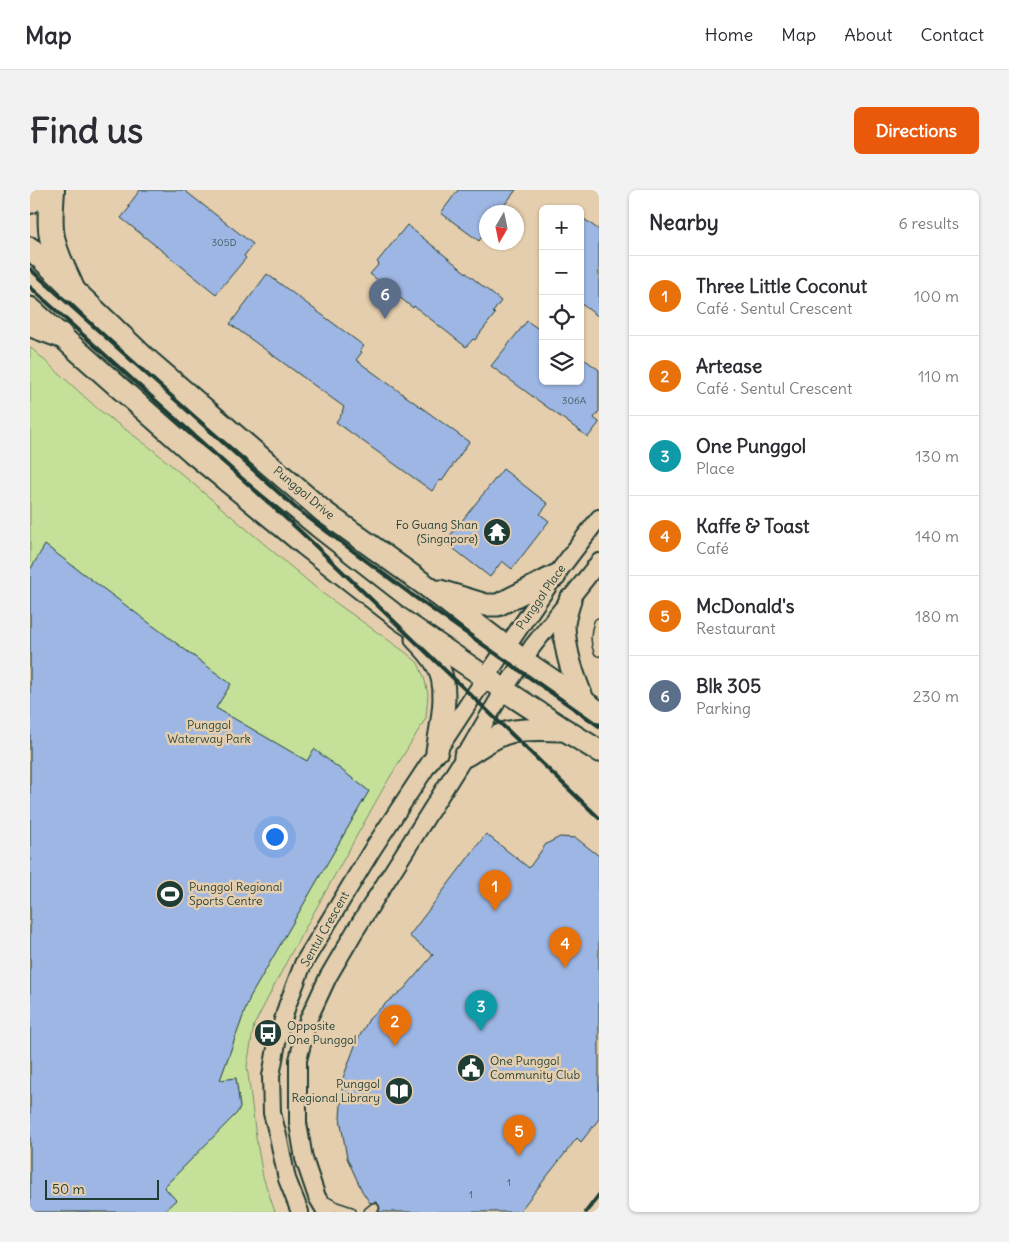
<!DOCTYPE html>
<meta charset="utf-8">
<style>
:root{--surface:#fff;--page:#f2f2f3;--text:#2b2b33;--muted:#7c7c81;--line:#e1e1e2;--accent:#ea580c}
body{margin:0;font-family:Delius,sans-serif;background:var(--page);color:var(--text)}
.controls{position:absolute;right:15px;top:15px;display:grid;overflow:hidden;border-radius:8px;box-shadow:0 1px 4px #0004}
.controls button{width:45px;height:45px;display:grid;place-items:center;padding:0;border:0;border-bottom:1px solid var(--line);background:var(--surface);color:var(--text);font:25px sans-serif}
.compass{position:absolute;left:449px;top:15px;width:45px;height:45px;border-radius:50%;background:var(--surface);box-shadow:0 1px 4px #0004;rotate:189deg}
.scale{position:absolute;left:15px;bottom:12px;width:114px;box-sizing:border-box;padding-left:5px;border:2px solid #1f3d34;border-top:0;font-size:14px;line-height:18px;white-space:nowrap;color:#1f3d34;-webkit-text-stroke:4px #e5ceae;paint-order:stroke}
.you{position:absolute;left:244px;top:646px;width:18px;height:18px;margin:-12px;border:4px solid #fff;border-radius:50%;background:#1a73e8;box-shadow:0 0 0 8px #1a73e833}
.badge{display:grid;place-items:center;width:32px;height:32px;border-radius:50%;background:var(--accent);color:#fff;font-size:16px;font-weight:700}
.pin{position:absolute;translate:-50% -41px;filter:drop-shadow(0 1px 2px #0008)}
.pin::after{content:'';position:absolute;top:26px;width:18px;height:15px;background:inherit;clip-path:polygon(0 0,100% 0,50% 100%)}
.list{margin:0;padding:0;list-style:none}
h2{display:flex;justify-content:space-between;align-items:center;height:65px;margin:0;padding:0 20px;font-size:21px}
h2 small{font-size:16px;font-weight:400;color:var(--muted)}
.list li{display:grid;grid-template-columns:32px 1fr auto;gap:15px;align-items:center;box-sizing:border-box;height:80px;padding:0 20px;border-top:1px solid var(--line)}
.list b{display:block;font-size:19px;white-space:nowrap}
.list p{margin:0;font-size:16px;white-space:nowrap;color:var(--muted)}
.list em{font-size:16px;font-style:normal;color:var(--muted)}
.icon{flex:none;width:28px;height:28px;fill:none;stroke:currentColor;stroke-width:2;stroke-linecap:round;stroke-linejoin:round}
.map{position:relative;flex:none;width:569px;height:1022px;overflow:hidden;border-radius:8px}
header{display:flex;align-items:center;gap:30px;box-sizing:border-box;height:70px;padding:0 25px;background:var(--surface);border-bottom:1px solid var(--line)}
header strong{font-size:24px}
nav{display:flex;gap:28px;margin-inline-start:auto;font-size:18px}
.intro{display:flex;align-items:center;justify-content:space-between;box-sizing:border-box;height:120px;padding:0 30px}
h1{margin:0;font-size:35px}
.button{padding:12px 22px;border-radius:8px;background:var(--accent);color:#fff;font-size:18px;font-weight:700}
main{display:flex;gap:30px;padding:0 30px}
aside{flex:1;background:var(--surface);border-radius:8px;box-shadow:0 1px 4px #0004}
.map>svg:first-child{display:block}
</style>
<header>
<strong>Map</strong>
<nav><a>Home</a><a>Map</a><a>About</a><a>Contact</a></nav>
</header>
<div class="intro"><h1>Find us</h1><a class="button">Directions</a></div>
<main>
<div class="map">
<svg width="569" height="1022" viewBox="0 0 569 1022">
<rect width="100%" height="100%" fill="#e5ceae"/>
<filter id="ink" filterUnits="userSpaceOnUse"><feTurbulence type="fractalNoise" baseFrequency=".02" numOctaves="2"/><feDisplacementMap in="SourceGraphic" scale="10" xChannelSelector="R" yChannelSelector="G"/><feConvolveMatrix kernelMatrix="1 2 1 2 8 2 1 2 1" color-interpolation-filters="sRGB"/></filter>
<g filter="url(#ink)">
<polygon fill="#c5e199" stroke="#728f66" points="0,157 69,220 122,259 292,403 375,462 388,473 394,487 398,504 396,528 354,597 259,767 224,835 217,876 226,947 233,987 245,1022 0,1022"/>
<g fill="#9db6e3" stroke="#1f3d34">
<polygon points="110,0 154,0 223,54 214,66 216,68 186,104 91,28 100,17 98,16"/>
<polygon points="428,0 486,0 469,22 456,22 456,40 449,51 411,23"/>
<polygon points="550,26 569,40 569,127 550,113"/>
<polygon points="377,35 471,111 463,122 465,124 451,142 445,150 443,149 436,157 384,116 383,118 340,84 349,74 347,72"/>
<polygon points="237,84 334,156 330,161 332,162 326,170 439,252 412,291 410,290 402,301 306,232 313,222 312,221 314,217 200,134"/>
<polygon points="497,131 513,142 513,191 550,191 550,166 569,180 569,221 564,228 569,232 569,233 558,247 461,176"/>
<polygon points="473,279 518,314 510,324 519,331 482,379 472,371 460,387 415,352"/>
<polygon points="15,355 201,494 186,518 277,571 284,559 339,601 220,807 190,890 206,888 210,917 207,923 134,997 146,1010 133,1022 0,1022 0,380"/>
<polygon points="456,644 499,678 516,654 530,647 546,648 569,666 569,929 551,952 547,948 489,1022 349,1022 350,1018 349,1015 346,1012 340,1013 332,1001 317,968 310,928 313,888 326,853 339,829 357,812 374,799 403,765 379,746"/>
</g>
<g fill="none" stroke-linecap="round" stroke-linejoin="round">
<defs>
<g id="service">
<path d="M569,433c-3,9 -4,19 0,28"/>
<polyline points="291,1009 306,1017 321,1022"/>
<polyline points="339,1022 344,1018"/>
</g>
<g id="minor">
<polyline points="270,1022 257,989 248,946 242,923 241,886 248,847 257,816 273,774 342,660 456,487 525,386 569,328"/>
<polyline points="296,1022 287,1007 274,969 268,933 268,870 278,830 298,787 325,741 435,566 474,500 502,457 569,372"/>
</g>
<g id="tertiary">
<polyline points="0,58 114,167 294,322 398,397 494,471 569,522"/>
<polyline points="0,118 30,145 162,262 274,354 370,429 474,500 535,540 569,561"/>
<polyline points="410,401 456,415 468,415 525,386"/>
<path d="M540,410c-2,8 -6,18 -6,26 1,27 10,52 20,76"/>
<path d="M386,449c7,7 15,15 20,24 15,23 5,62 1,88"/>
<path d="M435,566c14,-8 28,-20 45,-24 17,-4 37,-2 55,-2"/>
</g>
<g id="secondary">
<path d="M22,0c-1,16 -3,32 0,47 3,18 13,35 20,52"/>
<polyline points="0,11 8,0"/>
<polyline points="0,134 30,145"/>
</g>
</defs>
<use href="#service" stroke="#1f3d34" stroke-width="12"/>
<use href="#minor" stroke="#1f3d34" stroke-width="20"/>
<use href="#tertiary" stroke="#1f3d34" stroke-width="25"/>
<use href="#secondary" stroke="#1f3d34" stroke-width="28"/>
<use href="#service" stroke="#e5ceae" stroke-width="9"/>
<use href="#minor" stroke="#e5ceae" stroke-width="16"/>
<use href="#tertiary" stroke="#e5ceae" stroke-width="21"/>
<use href="#secondary" stroke="#e5ceae" stroke-width="24"/>
<g stroke="#1f3d34" stroke-width="4">
<polyline points="0,79 268,320 382,405 569,536"/>
<polyline points="0,97 270,341 569,628"/>
<polyline points="556,1022 569,1005"/>
</g>
</g>
</g>
<defs>
<symbol id="temple-disc" viewBox="-11 -11 22 22"><circle r="9.5" fill="#1f3d34" stroke="#e5ceae"/><path d="M0-6L5-2H3V0L6.5 2.5H4V6H1.5V3h-3V6H-4V2.5H-6.5L-3 0V-2H-5Z" fill="#fff"/></symbol>
<symbol id="stadium-disc" viewBox="-11 -11 22 22"><circle r="9.5" fill="#1f3d34" stroke="#e5ceae"/><path d="M0-5a6.5 5 0 1 0 0 10a6.5 5 0 1 0 0-10ZM-3.5-1.8h7v3.6h-7Z" fill="#fff"/></symbol>
<symbol id="bus-disc" viewBox="-11 -11 22 22"><circle r="9.5" fill="#1f3d34" stroke="#e5ceae"/><path d="M-5-6H5V4H4V6H2V4H-2V6H-4V4H-5ZM-3.5-4V0h7V-4ZM-3.5 1.2v1.5H-2V1.2ZM2 1.2v1.5H3.5V1.2Z" fill="#fff"/></symbol>
<symbol id="civic-disc" viewBox="-11 -11 22 22"><circle r="9.5" fill="#1f3d34" stroke="#e5ceae"/><path d="M-.6-6.5H3V-4.5H.6V-3L4-1V1h2V6H-6V1h2V-1L-.6-3ZM-1.2 2.5V6h2.4V2.5Z" fill="#fff"/></symbol>
<symbol id="library-disc" viewBox="-11 -11 22 22"><circle r="9.5" fill="#1f3d34" stroke="#e5ceae"/><path d="M-6-4Q-3-5.5-.7-3.5V5Q-3 3-6 4ZM6-4Q3-5.5 .7-3.5V5Q3 3 6 4Z" fill="#fff"/></symbol>
</defs>
<g fill-rule="evenodd">
<use href="#temple-disc" x="451" y="326" width="32" height="32"/>
<use href="#stadium-disc" x="124" y="688" width="32" height="32"/>
<use href="#bus-disc" x="222" y="827" width="32" height="32"/>
<use href="#civic-disc" x="425" y="862" width="32" height="32"/>
<use href="#library-disc" x="353" y="885" width="32" height="32"/>
</g>
<g text-anchor="middle" stroke-width="5" stroke-linejoin="round" paint-order="stroke">
<g font-size="10" fill="#3e5b60">
<text x="194" y="56">305D</text>
<text x="544" y="214">306A</text>
<text x="479" y="996">1</text>
<text x="441" y="1008">1</text>
</g>
<g font-size="12" fill="#1f3d34" stroke="#e5ceae">
<text transform="translate(274 303) rotate(40)" y="4">Punggol Drive</text>
<text transform="translate(511 407) rotate(-55)" y="4">Punggol Place</text>
<text transform="translate(295 739) rotate(-60)" y="4">Sentul Crescent</text>
</g>
<g font-size="12" fill="#1f3d34" stroke="#e5ceae" text-anchor="start">
<text x="448" y="339" text-anchor="end">Fo Guang Shan<tspan x="448" dy="14">(Singapore)</tspan></text>
<text x="159" y="701">Punggol Regional<tspan x="159" dy="14">Sports Centre</tspan></text>
<text x="257" y="840">Opposite<tspan x="257" dy="14">One Punggol</tspan></text>
<text x="460" y="875">One Punggol<tspan x="460" dy="14">Community Club</tspan></text>
<text x="350" y="898" text-anchor="end">Punggol<tspan x="350" dy="14">Regional Library</tspan></text>
</g>
<g font-size="12" fill="#274539" stroke="#e5ceae">
<text x="179" y="539">Punggol<tspan x="179" dy="14">Waterway Park</tspan></text>
</g>
</g>
</svg>
<div class="controls">
<button>+</button>
<button>−</button>
<button><svg class="icon" aria-label="locate" viewBox="0 0 24 24"><circle cx="12" cy="12" r="6"/><path d="M12 2v4M12 18v4M2 12h4M18 12h4"/></svg></button>
<button><svg class="icon" aria-label="layers" viewBox="0 0 24 24"><path d="M12 4l9 5-9 5-9-5zM3 14l9 5 9-5"/></svg></button>
</div>
<svg class="compass" viewBox="-18 -18 36 36"><path d="M0-13l5 13h-10z" fill="#e53935"/><path d="M0 13l5-13h-10z" fill="#7c7c81"/></svg>
<div class="scale">50 m</div>
<div class="you"></div>
<div class="pin badge" style="left:465px;top:721px;background:#e8710a">1</div>
<div class="pin badge" style="left:365px;top:856px;background:#e8710a">2</div>
<div class="pin badge" style="left:451px;top:841px;background:#0f9aa8">3</div>
<div class="pin badge" style="left:535px;top:778px;background:#e8710a">4</div>
<div class="pin badge" style="left:489px;top:966px;background:#e8710a">5</div>
<div class="pin badge" style="left:355px;top:129px;background:#5c6f8a">6</div>
</div>
<aside>
<h2>Nearby<small>6 results</small></h2>
<ul class="list">
<li><span class="badge" style="background:#e8710a">1</span><div><b>Three Little Coconut</b><p>Café · Sentul Crescent</p></div><em>100 m</em></li>
<li><span class="badge" style="background:#e8710a">2</span><div><b>Artease</b><p>Café · Sentul Crescent</p></div><em>110 m</em></li>
<li><span class="badge" style="background:#0f9aa8">3</span><div><b>One Punggol</b><p>Place</p></div><em>130 m</em></li>
<li><span class="badge" style="background:#e8710a">4</span><div><b>Kaffe &amp; Toast</b><p>Café</p></div><em>140 m</em></li>
<li><span class="badge" style="background:#e8710a">5</span><div><b>McDonald's</b><p>Restaurant</p></div><em>180 m</em></li>
<li><span class="badge" style="background:#5c6f8a">6</span><div><b>Blk 305</b><p>Parking</p></div><em>230 m</em></li>
</ul>
</aside>
</main>
